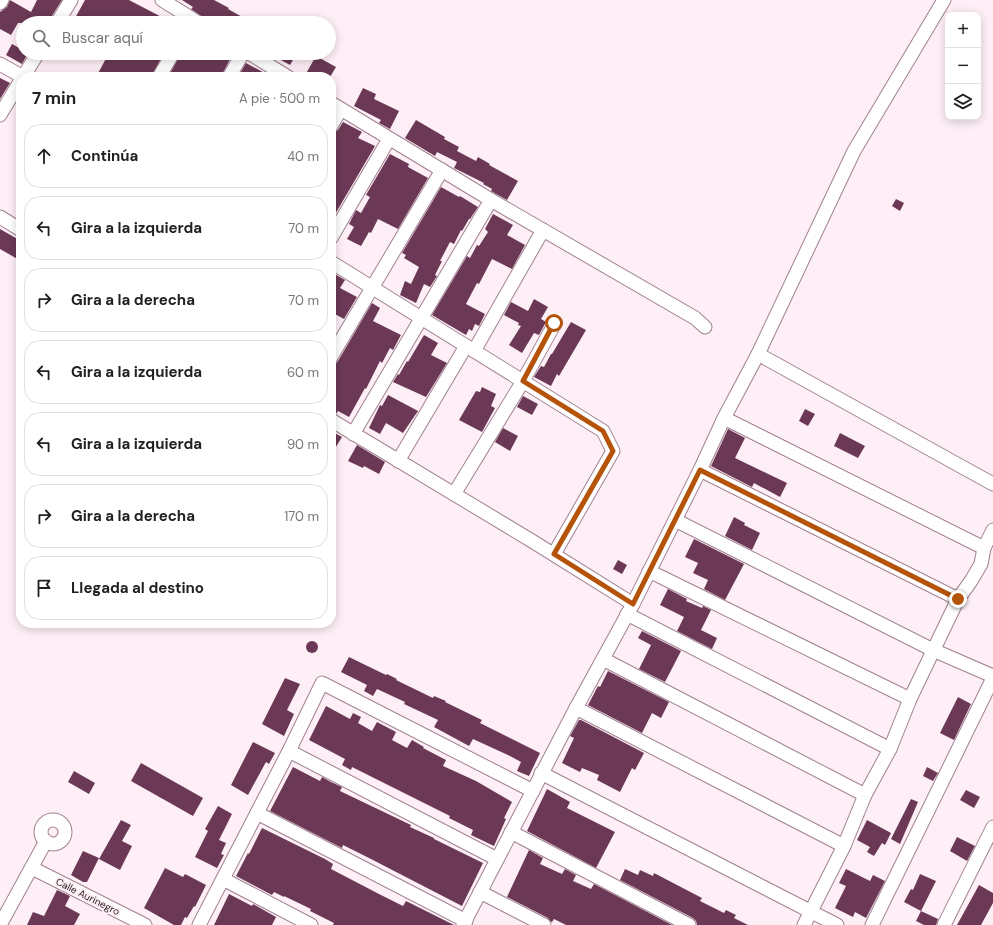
<!DOCTYPE html>
<html lang="es">
<meta charset="utf-8">
<style>
:root{--surface:#fff;--page:#f2f2f2;--text:#202124;--muted:#757577;--line:#e0e0e0}
body{margin:0;font-family:"DM Sans",sans-serif;background:var(--page);color:var(--text)}
.controls{position:absolute;right:12px;top:12px;display:grid;overflow:hidden;border-radius:8px;box-shadow:0 2px 10px #0003}
.controls button{width:36px;height:36px;display:grid;place-items:center;padding:0;border:0;border-bottom:1px solid var(--line);background:var(--surface);color:var(--text);font:20px sans-serif}
.stop{position:absolute;width:12px;height:12px;margin:-9px;border:3px solid #b45309;border-radius:50%;background:#fff}
.stop.end{background:#b45309;border-color:#fff;box-shadow:0 1px 4px #0008}
.list{margin:0;padding:0;list-style:none}
h2{display:flex;justify-content:space-between;align-items:center;height:52px;margin:0;padding:0 16px;font-size:17px}
h2 small{font-size:13px;font-weight:400;color:var(--muted)}
.list li{display:grid;grid-template-columns:26px 1fr auto;gap:12px;align-items:center;box-sizing:border-box;height:64px;margin:0 8px 8px;padding:0 8px;border:1px solid var(--line);border-radius:16px}
.list b{display:block;font-size:15px;white-space:nowrap}
.list em{font-size:13px;font-style:normal;color:var(--muted)}
.icon{flex:none;width:22px;height:22px;fill:none;stroke:currentColor;stroke-width:2;stroke-linecap:round;stroke-linejoin:round}
.map{position:relative;flex:none;width:993px;height:925px;overflow:hidden}
.search{position:absolute;background:var(--surface);box-shadow:0 2px 10px #0003;left:16px;top:16px;width:320px;height:44px;display:flex;align-items:center;gap:10px;box-sizing:border-box;padding:0 14px;border-radius:22px;color:var(--muted);font-size:15px}
.panel{position:absolute;background:var(--surface);box-shadow:0 2px 10px #0003;left:16px;top:72px;width:320px;height:556px;border-radius:16px}
.map>svg:first-child{display:block}
</style>
<div class="map">
<svg width="993" height="925" viewBox="0 0 993 925">
<rect width="100%" height="100%" fill="#feeff6"/>
<g fill="#6b3955">
<polygon points="10,0 31,12 37,0 62,0 50,19 48,18 45,23 18,23 11,35 0,29 0,12 7,7"/>
<polygon points="85,0 129,0 173,23 66,23 70,17 74,20"/>
<polygon points="182,0 214,0 229,8 228,9 253,23 211,23 191,9 193,7"/>
<polygon points="12,44 23,50 23,53 28,53 22,64 6,55"/>
<polygon points="109,53 133,53 143,58 146,53 164,53 151,77 96,77"/>
<polygon points="181,53 233,53 221,77 168,77"/>
<polygon points="268,53 297,53 290,65"/>
<polygon points="316,56 336,67 330,77 304,77"/>
<polygon points="246,63 272,77 273,77 238,77"/>
<polygon points="0,78 10,83 0,99"/>
<polygon points="363,88 376,94 374,99 399,111 390,129 379,123 381,120 354,106"/>
<polygon points="416,120 445,137 444,139 459,147 457,151 476,161 478,157 490,164 489,165 518,181 507,200 491,191 492,189 483,184 484,183 454,168 457,162 437,152 435,156 405,138"/>
<polygon points="343,122 362,132 358,138 375,146 334,216 331,214 331,134 338,130"/>
<polygon points="390,154 409,164 408,167 428,178 398,229 378,219 371,233 369,232 361,246 347,239 354,227 349,224 356,210 361,213 370,197 366,195"/>
<polygon points="441,187 459,197 460,196 478,207 470,219 469,219 462,231 461,230 454,244 450,242 440,261 442,261 435,275 437,276 430,287 424,284 416,303 400,295 405,281 411,284 419,267 404,258 406,255 402,253"/>
<polygon points="896,199 904,203 900,211 892,206"/>
<polygon points="493,214 513,225 507,235 525,245 512,269 492,259 479,284 477,283 466,304 485,314 479,326 475,324 472,331 469,329 466,335 432,315 467,256 470,258 477,245 479,246 488,232 485,229"/>
<polygon points="0,229 21,241 21,261 0,249"/>
<polygon points="331,272 345,280 340,288 357,297 344,319 331,312 331,305 333,302 331,305"/>
<polygon points="534,299 548,307 541,319 546,322 539,335 534,333 522,353 509,345 521,326 518,325 519,323 504,315 511,302 528,311"/>
<polygon points="372,303 380,308 373,321 401,335 393,350 390,348 382,363 380,361 366,389 365,388 349,417 338,411 336,414 331,412 331,365 335,364 338,361"/>
<polygon points="571,322 586,330 559,376 557,374 551,386 534,377 541,366 544,367 551,354 552,354"/>
<polygon points="424,335 438,343 431,355 447,363 426,397 393,382 398,374 399,375 407,361 408,362"/>
<polygon points="482,387 496,394 491,406 495,408 482,432 459,420 476,391 480,392"/>
<polygon points="388,395 418,411 403,433 386,423 380,434 369,428 380,405 382,406"/>
<polygon points="523,396 538,404 532,415 517,407"/>
<polygon points="805,409 815,414 808,426 799,421"/>
<polygon points="503,428 518,436 510,451 495,442"/>
<polygon points="728,429 745,438 735,458 787,483 780,497 754,483 752,487 711,466"/>
<polygon points="331,431 342,437 331,455"/>
<polygon points="840,433 865,446 858,458 834,446"/>
<polygon points="357,445 385,462 379,474 364,466 363,468 348,461"/>
<polygon points="734,517 745,523 744,525 760,533 752,550 725,536"/>
<polygon points="694,539 744,564 725,600 704,589 708,580 693,573 698,563 685,557"/>
<polygon points="618,560 627,565 622,574 613,569"/>
<polygon points="668,589 687,599 686,601 702,608 703,606 711,610 701,630 717,638 712,649 677,631 684,617 660,605"/>
<polygon points="642,631 681,651 665,682 639,669 651,645 638,638"/>
<circle cx="312" cy="647" r="6"/>
<polygon points="349,657 386,675 387,674 397,679 396,680 433,698 434,696 446,701 445,702 482,720 480,723 540,753 529,776 517,771 521,762 510,756 473,739 469,746 434,727 438,720 404,704 405,702 377,689 373,696 364,691 367,685 341,672"/>
<polygon points="608,671 669,702 661,718 652,713 642,733 588,705 598,686 600,687"/>
<polygon points="285,678 300,684 287,710 294,714 284,736 262,724"/>
<polygon points="958,697 971,704 954,740 940,733"/>
<polygon points="326,706 350,719 353,713 361,717 358,723 372,731 377,722 396,732 392,740 407,748 412,740 424,747 423,748 446,760 443,766 476,781 512,802 504,818 506,819 494,846 471,835 473,830 449,818 450,816 352,767 351,770 342,765 345,759 309,740"/>
<polygon points="579,720 581,720 644,753 635,770 632,768 620,792 597,780 599,775 582,768 580,772 562,763 574,738 570,736"/>
<polygon points="253,742 275,753 269,764 266,762 248,795 231,785"/>
<polygon points="141,763 203,798 193,816 131,781"/>
<polygon points="293,767 320,781 322,777 331,782 342,787 340,791 411,825 410,827 434,838 434,839 483,863 462,906 369,858 343,845 342,848 270,811"/>
<polygon points="927,767 938,773 933,781 923,776"/>
<polygon points="74,771 95,783 89,794 68,782"/>
<polygon points="547,789 570,802 567,808 615,832 596,868 527,831"/>
<polygon points="966,790 980,797 974,808 960,800"/>
<polygon points="911,799 918,802 900,844 891,839"/>
<polygon points="218,806 232,814 219,840 226,843 221,854 224,855 217,868 195,857 208,831 205,829"/>
<polygon points="121,820 131,825 122,841 132,846 120,870 99,859"/>
<polygon points="867,820 891,833 885,845 882,843 874,856 867,852 870,847 857,840"/>
<polygon points="262,828 325,859 333,864 331,869 379,894 403,906 406,901 454,925 333,925 334,923 310,911 311,909 284,896 284,897 274,892 272,895 236,876 248,853 249,854"/>
<polygon points="957,837 975,846 967,861 950,851"/>
<polygon points="529,850 543,858 540,864 562,874 565,869 576,875 573,881 591,889 594,884 672,925 566,925 554,919 552,922 551,922 548,918 507,897"/>
<polygon points="83,851 99,858 87,882 83,882 71,875"/>
<polygon points="165,868 183,877 185,874 206,885 195,907 194,906 187,918 185,917 181,925 174,925 144,908"/>
<polygon points="625,869 638,875 640,870 653,876 654,873 702,898 700,901 724,913 726,910 736,915 734,918 748,925 697,925 696,921 693,918 620,880"/>
<polygon points="846,869 870,881 873,875 885,881 866,918 855,912 853,917 835,908 846,886 839,883"/>
<polygon points="920,874 936,881 921,911 904,902 911,889 913,890"/>
<polygon points="979,885 993,893 993,903 981,925 957,925"/>
<polygon points="57,890 70,896 65,906 80,914 74,925 27,925 33,912 44,916"/>
<polygon points="229,894 252,906 253,904 276,917 272,925 214,925"/>
<polygon points="921,911 938,919 936,925 924,925 916,921"/>
</g>
<g fill="none" stroke-linecap="round" stroke-linejoin="round">
<defs>
<g id="minor">
<polyline points="162,0 199,23"/>
<polyline points="0,3 2,0"/>
<polyline points="57,23 71,0"/>
<polyline points="249,53 288,77"/>
<polyline points="0,64 23,77"/>
<polyline points="23,77 38,53"/>
<polyline points="159,77 173,53"/>
<polyline points="229,77 243,53"/>
<polyline points="331,103 491,200 695,318 705,327"/>
<polyline points="0,115 21,80"/>
<polyline points="331,126 341,109"/>
<polyline points="0,217 21,230"/>
<polyline points="331,238 389,139"/>
<polyline points="331,262 603,431 613,451 554,554"/>
<polyline points="474,351 543,230"/>
<polyline points="758,354 993,484"/>
<polyline points="331,357 442,170"/>
<polyline points="724,418 984,548 981,564 971,581 958,599 910,699 890,749 865,795 844,846 804,925"/>
<polyline points="331,420 532,541 633,604"/>
<polyline points="353,434 491,200"/>
<polyline points="398,461 466,346"/>
<polyline points="700,470 958,599"/>
<polyline points="454,494 523,381 555,323"/>
<polyline points="675,520 933,650 993,676"/>
<polyline points="984,548 993,530"/>
<polyline points="649,571 910,699"/>
<polyline points="627,614 890,749"/>
<polyline points="603,659 865,795"/>
<polyline points="576,708 844,846"/>
<polyline points="289,751 497,859"/>
<polyline points="541,773 837,925"/>
<polyline points="257,813 466,921"/>
<circle cx="53" cy="832" r="12"/>
<polyline points="511,832 689,925"/>
<polyline points="32,868 145,925"/>
<polyline points="223,879 311,925"/>
<polyline points="480,892 544,925"/>
<polyline points="0,925 46,841"/>
<polyline points="199,925 289,751 322,683 533,791"/>
<polyline points="463,925 576,708 633,604 700,470 724,418 758,354 854,151 944,0"/>
<polyline points="872,925 993,678"/>
<polyline points="944,925 993,827"/>
</g>
</defs>
<use href="#minor" stroke="#a08090" stroke-width="15"/>
<use href="#minor" stroke="#fff" stroke-width="13"/>
</g>
<g fill="none" stroke-linecap="round" stroke-linejoin="round">
<polyline stroke="#b45309" stroke-width="5" points="554,323 523,381 603,431 613,451 554,554 633,604 700,470 958,599"/>
</g>
<g text-anchor="middle" stroke-width="4" stroke-linejoin="round" paint-order="stroke">
<g font-size="10" fill="#2a1e24" stroke="#feeff6">
<text transform="translate(88 896) rotate(27)" y="4">Calle Aurinegro</text>
</g>
</g>
</svg>
<div class="controls">
<button>+</button>
<button>−</button>
<button><svg class="icon" aria-label="layers" viewBox="0 0 24 24"><path d="M12 4l9 5-9 5-9-5zM3 14l9 5 9-5"/></svg></button>
</div>
<div class="stop" style="left:554px;top:323px"></div>
<div class="stop end" style="left:958px;top:599px"></div>
<div class="search"><svg class="icon" aria-label="search" viewBox="0 0 24 24"><circle cx="10" cy="10" r="6"/><path d="M15 15l6 6"/></svg>Buscar aquí</div>
<section class="panel">
<h2>7 min<small>A pie · 500 m</small></h2>
<ul class="list">
<li><svg class="icon" aria-label="ahead" viewBox="0 0 24 24"><path d="M12 20V5M6 11l6-6 6 6"/></svg><div><b>Continúa</b></div><em>40 m</em></li>
<li><svg class="icon" aria-label="left" viewBox="0 0 24 24"><path d="M17 20v-9H6M10 6l-5 5 5 5"/></svg><div><b>Gira a la izquierda</b></div><em>70 m</em></li>
<li><svg class="icon" aria-label="right" viewBox="0 0 24 24"><path d="M7 20v-9h11M14 6l5 5-5 5"/></svg><div><b>Gira a la derecha</b></div><em>70 m</em></li>
<li><svg class="icon" aria-label="left" viewBox="0 0 24 24"><path d="M17 20v-9H6M10 6l-5 5 5 5"/></svg><div><b>Gira a la izquierda</b></div><em>60 m</em></li>
<li><svg class="icon" aria-label="left" viewBox="0 0 24 24"><path d="M17 20v-9H6M10 6l-5 5 5 5"/></svg><div><b>Gira a la izquierda</b></div><em>90 m</em></li>
<li><svg class="icon" aria-label="right" viewBox="0 0 24 24"><path d="M7 20v-9h11M14 6l5 5-5 5"/></svg><div><b>Gira a la derecha</b></div><em>170 m</em></li>
<li><svg class="icon" aria-label="arrive" viewBox="0 0 24 24"><path d="M6 21V4h12l-3 4 3 4H6"/></svg><div><b>Llegada al destino</b></div></li>
</ul>
</section>
</div>
